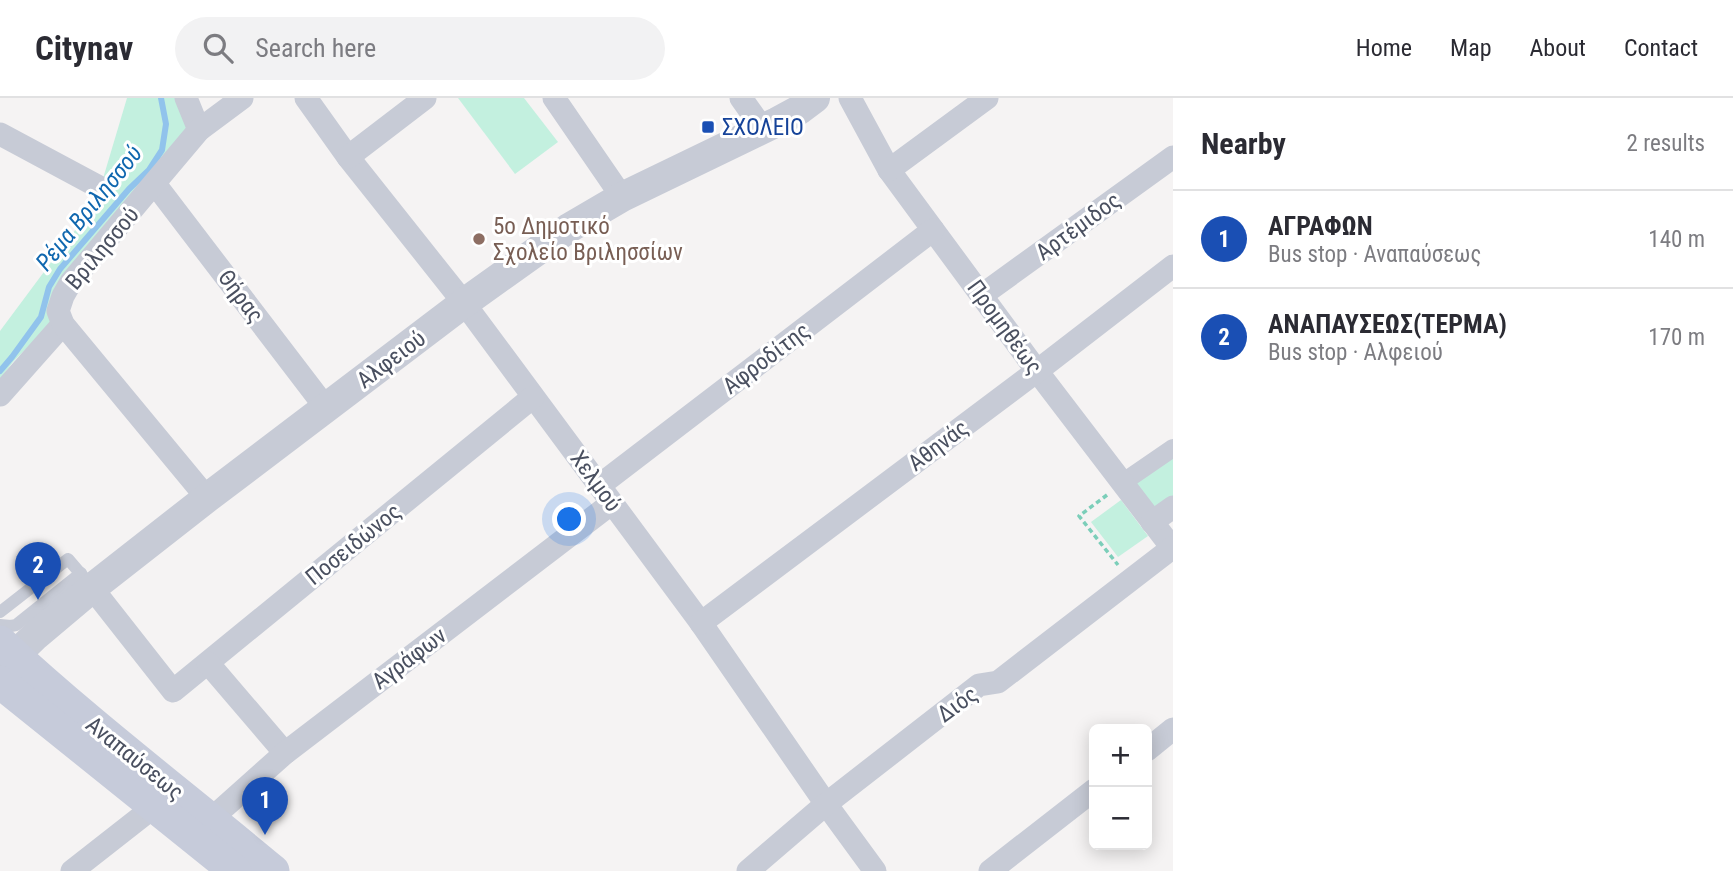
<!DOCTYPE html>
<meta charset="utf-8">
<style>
:root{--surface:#fff;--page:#f2f2f3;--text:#2b2b33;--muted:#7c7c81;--line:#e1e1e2;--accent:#1e45e4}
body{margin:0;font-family:"Roboto Condensed",sans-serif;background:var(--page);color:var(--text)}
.controls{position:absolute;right:21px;bottom:21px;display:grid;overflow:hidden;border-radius:10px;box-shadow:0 4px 18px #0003}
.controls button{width:63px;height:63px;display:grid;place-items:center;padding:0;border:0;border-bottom:2px solid var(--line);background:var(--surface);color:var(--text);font:35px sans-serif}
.you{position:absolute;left:570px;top:422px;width:24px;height:24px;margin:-18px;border:5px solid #fff;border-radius:50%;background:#1a73e8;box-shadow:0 0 0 10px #1a73e833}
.badge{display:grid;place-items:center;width:46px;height:46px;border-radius:50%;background:var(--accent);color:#fff;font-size:23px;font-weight:700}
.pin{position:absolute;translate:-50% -58px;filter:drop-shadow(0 2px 4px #0008)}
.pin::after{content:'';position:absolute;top:37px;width:24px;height:21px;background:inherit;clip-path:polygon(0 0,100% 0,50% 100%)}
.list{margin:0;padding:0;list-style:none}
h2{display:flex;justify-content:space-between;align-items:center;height:91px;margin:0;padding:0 28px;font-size:30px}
h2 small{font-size:23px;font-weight:400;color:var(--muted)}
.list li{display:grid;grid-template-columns:46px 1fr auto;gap:21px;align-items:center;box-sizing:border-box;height:98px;padding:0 28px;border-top:2px solid var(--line)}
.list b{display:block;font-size:26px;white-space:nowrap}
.list p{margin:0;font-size:23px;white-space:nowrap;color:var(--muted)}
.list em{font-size:23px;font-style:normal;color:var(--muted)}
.icon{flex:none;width:38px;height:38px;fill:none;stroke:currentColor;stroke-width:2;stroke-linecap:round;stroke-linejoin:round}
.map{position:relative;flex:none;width:1173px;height:773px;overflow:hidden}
header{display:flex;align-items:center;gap:42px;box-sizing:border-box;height:98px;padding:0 35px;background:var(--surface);border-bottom:2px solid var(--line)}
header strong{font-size:33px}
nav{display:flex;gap:38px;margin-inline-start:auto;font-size:24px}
.search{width:490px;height:63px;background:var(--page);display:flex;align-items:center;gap:18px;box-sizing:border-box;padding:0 24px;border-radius:38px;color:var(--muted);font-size:26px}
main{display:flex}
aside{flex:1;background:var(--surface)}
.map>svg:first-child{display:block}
</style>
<header>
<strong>Citynav</strong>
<div class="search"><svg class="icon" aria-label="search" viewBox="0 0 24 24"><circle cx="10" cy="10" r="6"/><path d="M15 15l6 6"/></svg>Search here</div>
<nav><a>Home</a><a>Map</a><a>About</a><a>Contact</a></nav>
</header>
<main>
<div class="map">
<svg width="1173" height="773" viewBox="0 0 1173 773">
<rect width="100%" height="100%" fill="#f5f3f3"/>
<g fill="#c3f0df">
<polygon points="127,0 180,0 191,26 56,220 13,264 0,281 0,233 96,104"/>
<polygon points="458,0 524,0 558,44 515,76"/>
<polygon points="1173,359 1173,400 1153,414 1133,387"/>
<polygon points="1121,402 1148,438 1118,459 1091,424"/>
</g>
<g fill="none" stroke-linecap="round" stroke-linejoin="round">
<polyline stroke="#91c3ec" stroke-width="6" points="0,273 12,259 41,219 49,189 60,171 129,91 149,72 162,52 166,26 161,0"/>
<polyline stroke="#7bceb9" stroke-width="3.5" stroke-dasharray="5 3.5" stroke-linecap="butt" points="1107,397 1079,418 1118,467"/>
<g stroke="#c7cbd6" stroke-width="12">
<polyline points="0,514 68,461 92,489"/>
<polyline points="0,527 11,528 16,527 81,475"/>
</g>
<polyline stroke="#c7cbd6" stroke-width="18" points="1122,385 1173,350"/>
<g stroke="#c7cbd6" stroke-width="23">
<polyline points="186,0 199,32"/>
<polyline points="306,0 348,59 464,205 701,525 826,706 875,773"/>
<polyline points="554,0 622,99"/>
<polyline points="741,0 763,31"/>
<polyline points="850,0 889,72 1037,273 1173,451"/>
<polyline points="0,36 99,89"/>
<polyline points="348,59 425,0"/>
<polyline points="889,72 987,0"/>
<polyline points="155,86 326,310"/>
<polyline points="982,197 1173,59"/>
<polyline points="0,297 63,226"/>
<polyline points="600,387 933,132"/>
<polyline points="207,400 63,226 58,213 63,198 71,184 199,32 242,0"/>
<polyline points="1152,424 1173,409"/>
<polyline points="92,490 173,593 533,299"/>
<polyline points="701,525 1037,273 1173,168"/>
<polyline points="208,565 285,655"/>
<polyline points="1147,652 1173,631"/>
<polyline points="211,721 285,655 612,405"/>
<polyline points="72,773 155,708"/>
<polyline points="748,773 826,706 979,587 998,584 1172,450"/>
<polyline points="990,773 1094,692"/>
</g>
<polyline stroke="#c7cbd6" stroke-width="30" points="0,572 35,538 92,490 207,400 464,205 569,130 622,99 777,24 799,12 815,0"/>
<g stroke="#c6cbda" stroke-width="33">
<path d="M0,544c87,81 182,153 273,229"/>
<polyline points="0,584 235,773"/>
</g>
</g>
<rect fill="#1a4fb4" stroke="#fff" stroke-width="2.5" x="701" y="22" width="14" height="14" rx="3.5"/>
<circle fill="#8d6e63" stroke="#fff" stroke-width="2.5" cx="479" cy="141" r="7"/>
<g text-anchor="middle" stroke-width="6" stroke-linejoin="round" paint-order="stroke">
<g font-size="23" fill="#164399" stroke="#fff" text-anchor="start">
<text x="722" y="37">ΣΧΟΛΕΙΟ</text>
</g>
<g font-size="23" fill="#785e54" stroke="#fff" text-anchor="start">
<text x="493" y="136">5ο Δημοτικό<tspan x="493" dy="26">Σχολείο Βριλησσίων</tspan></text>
</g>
<g font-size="23" fill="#4a5060" stroke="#fff">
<text transform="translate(1078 128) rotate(-36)" y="8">Αρτέμιδος</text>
<text transform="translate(102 150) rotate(-50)" y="8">Βριλησσού</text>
<text transform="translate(241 198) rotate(53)" y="8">Θήρας</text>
<text transform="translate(1005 229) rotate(54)" y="8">Προμηθέως</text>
<text transform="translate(766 260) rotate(-37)" y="8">Αφροδίτης</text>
<text transform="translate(391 261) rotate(-37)" y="8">Αλφειού</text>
<text transform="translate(938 347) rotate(-37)" y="8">Αθηνάς</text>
<text transform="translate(596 383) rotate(54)" y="8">Χελμού</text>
<text transform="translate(353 446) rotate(-39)" y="8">Ποσειδώνος</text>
<text transform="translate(409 560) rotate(-37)" y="8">Αγράφων</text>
<text transform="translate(957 606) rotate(-36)" y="8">Διός</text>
<text transform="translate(135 660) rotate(39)" y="8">Αναπαύσεως</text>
</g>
<g font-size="24" font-style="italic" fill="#0f67af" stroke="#fff">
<text transform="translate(89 110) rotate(-51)" y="8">Ρέμα Βριλησσού</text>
</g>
</g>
</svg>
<div class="controls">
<button>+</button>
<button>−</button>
</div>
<div class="you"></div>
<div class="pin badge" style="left:265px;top:737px;background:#1a4fb4">1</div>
<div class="pin badge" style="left:38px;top:502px;background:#1a4fb4">2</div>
</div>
<aside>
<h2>Nearby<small>2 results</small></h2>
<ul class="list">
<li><span class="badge" style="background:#1a4fb4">1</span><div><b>ΑΓΡΑΦΩΝ</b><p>Bus stop · Αναπαύσεως</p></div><em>140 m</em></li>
<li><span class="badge" style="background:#1a4fb4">2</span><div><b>ΑΝΑΠΑΥΣΕΩΣ(ΤΕΡΜΑ)</b><p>Bus stop · Αλφειού</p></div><em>170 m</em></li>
</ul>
</aside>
</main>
